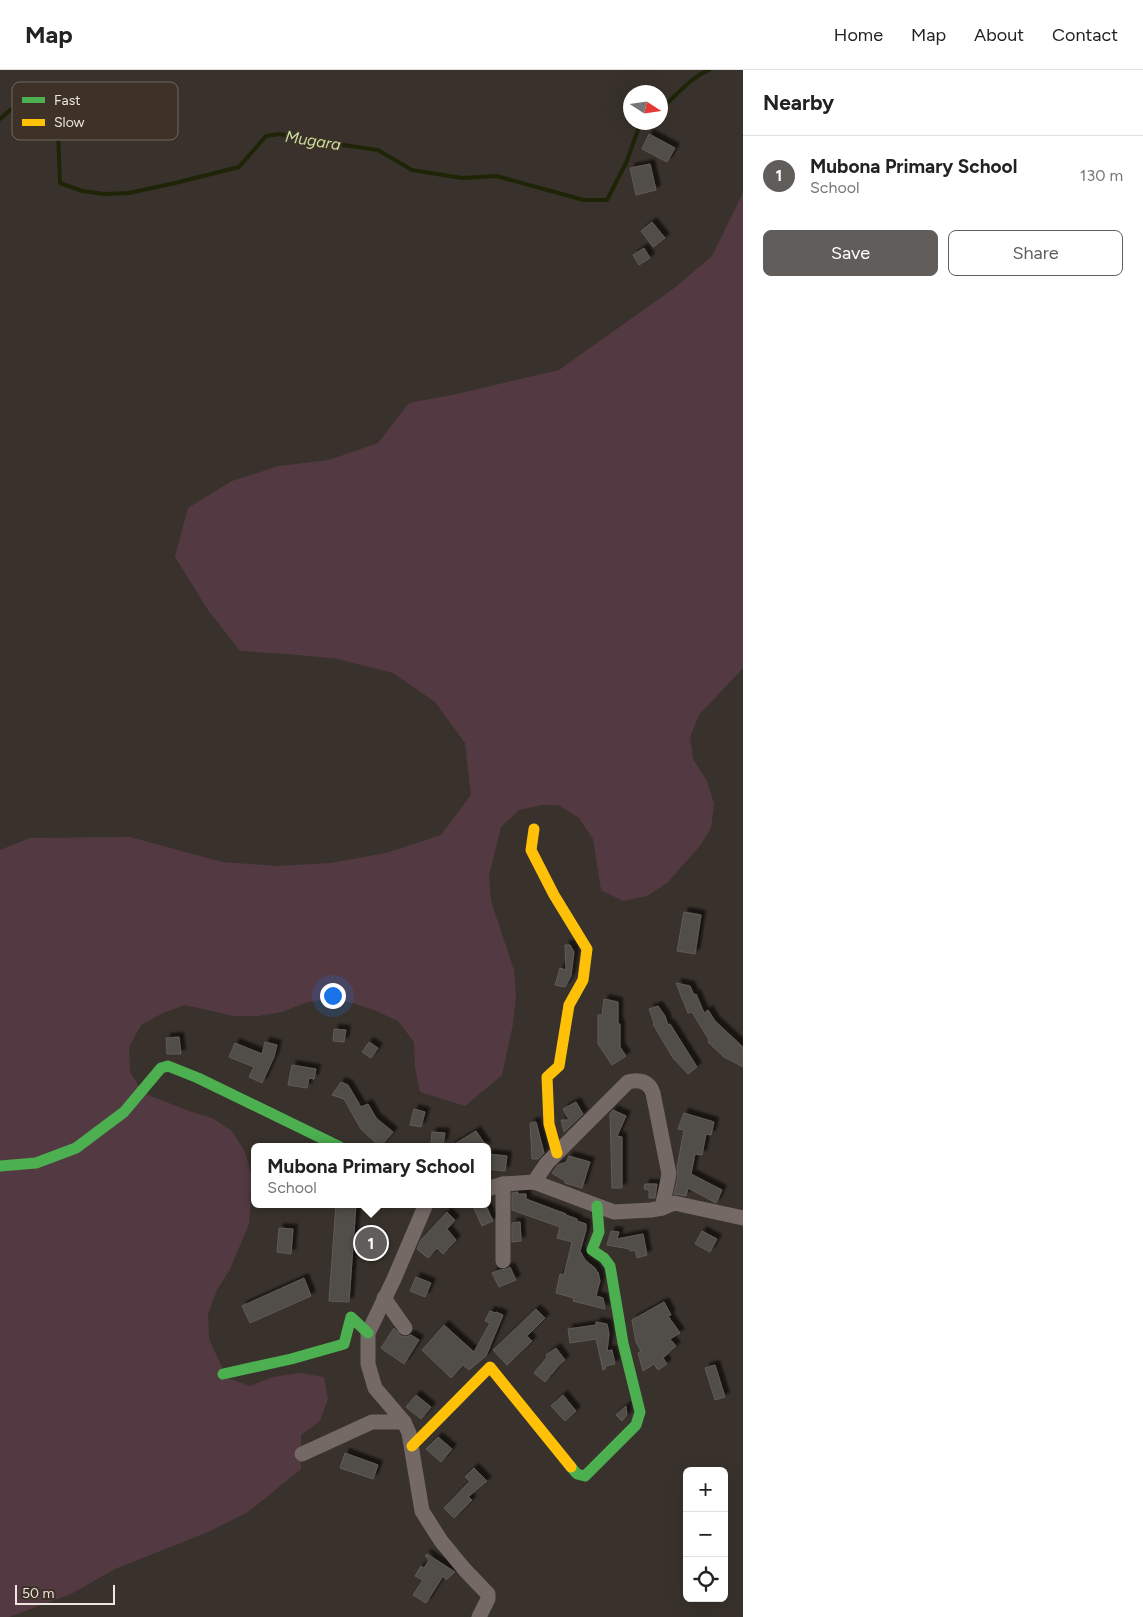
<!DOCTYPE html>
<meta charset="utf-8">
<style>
:root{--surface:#fff;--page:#f6f6f6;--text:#222;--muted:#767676;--line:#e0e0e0;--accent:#615d5b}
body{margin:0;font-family:Figtree,sans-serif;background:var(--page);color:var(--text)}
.controls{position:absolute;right:15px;bottom:15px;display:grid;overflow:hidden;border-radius:8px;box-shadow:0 5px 20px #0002}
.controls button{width:45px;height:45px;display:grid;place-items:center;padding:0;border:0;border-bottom:1px solid var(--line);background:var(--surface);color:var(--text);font:25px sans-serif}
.compass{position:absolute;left:623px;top:15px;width:45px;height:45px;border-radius:50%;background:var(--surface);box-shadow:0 5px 20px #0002;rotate:102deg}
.scale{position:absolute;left:15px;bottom:12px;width:100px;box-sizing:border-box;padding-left:5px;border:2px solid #ede5de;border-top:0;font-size:14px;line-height:18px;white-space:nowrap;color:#ede5de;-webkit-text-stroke:4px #3e3127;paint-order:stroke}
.you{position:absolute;left:332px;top:925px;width:18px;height:18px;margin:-12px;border:4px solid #fff;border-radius:50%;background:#1a73e8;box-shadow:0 0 0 8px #1a73e833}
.badge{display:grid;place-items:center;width:32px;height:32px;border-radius:50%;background:var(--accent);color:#fff;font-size:16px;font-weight:700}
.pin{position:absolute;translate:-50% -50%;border:2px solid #fff;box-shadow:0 1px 5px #0006}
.popup{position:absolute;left:251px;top:1073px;width:240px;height:65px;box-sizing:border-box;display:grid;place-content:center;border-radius:8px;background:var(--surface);filter:drop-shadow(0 1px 4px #0005);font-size:16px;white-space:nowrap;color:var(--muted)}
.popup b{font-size:19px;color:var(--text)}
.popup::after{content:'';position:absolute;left:50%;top:100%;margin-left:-10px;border:10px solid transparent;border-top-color:var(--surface)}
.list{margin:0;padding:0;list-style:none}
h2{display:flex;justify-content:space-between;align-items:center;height:65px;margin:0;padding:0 20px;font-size:21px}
h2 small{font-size:16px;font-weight:400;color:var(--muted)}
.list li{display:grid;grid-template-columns:32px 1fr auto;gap:15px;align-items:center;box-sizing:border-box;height:80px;padding:0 20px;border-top:1px solid var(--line)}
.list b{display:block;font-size:19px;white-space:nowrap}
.list p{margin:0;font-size:16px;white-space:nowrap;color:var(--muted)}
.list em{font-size:16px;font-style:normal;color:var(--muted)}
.actions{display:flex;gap:10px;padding:15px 20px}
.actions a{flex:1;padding:11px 0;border:1px solid var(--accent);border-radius:8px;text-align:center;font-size:18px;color:var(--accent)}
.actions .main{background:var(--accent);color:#fff}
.icon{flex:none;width:28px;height:28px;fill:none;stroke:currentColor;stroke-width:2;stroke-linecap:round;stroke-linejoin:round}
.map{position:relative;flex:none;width:743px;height:1547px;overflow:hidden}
header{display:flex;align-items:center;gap:30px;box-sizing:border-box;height:70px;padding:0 25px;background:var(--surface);border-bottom:1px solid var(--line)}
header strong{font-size:24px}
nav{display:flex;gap:28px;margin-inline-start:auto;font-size:18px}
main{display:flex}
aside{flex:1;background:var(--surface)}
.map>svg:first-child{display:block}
</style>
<header>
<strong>Map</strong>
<nav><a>Home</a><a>Map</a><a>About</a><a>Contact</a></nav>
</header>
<main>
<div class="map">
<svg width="743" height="1547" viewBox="0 0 743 1547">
<defs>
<filter id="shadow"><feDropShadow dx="4.5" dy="-4.5" stdDeviation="1" flood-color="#0009"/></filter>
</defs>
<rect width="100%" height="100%" fill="#39322c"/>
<polygon fill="#533a42" points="743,123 743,598 699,645 690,667 693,689 707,711 714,734 711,758 699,777 667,813 647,826 623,831 601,820 593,769 579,748 558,735 542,735 519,740 501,757 489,806 491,831 514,900 516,926 513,954 502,1005 465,1036 420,1022 415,997 414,972 398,951 374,940 352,933 329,928 305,933 282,942 258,946 234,946 185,935 163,943 141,955 129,977 130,1002 143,1023 189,1041 212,1048 232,1061 245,1082 252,1106 249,1154 230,1199 217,1220 208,1244 209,1269 227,1308 250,1316 273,1307 300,1303 324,1307 328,1329 320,1351 301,1365 301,1399 248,1442 208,1462 115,1499 71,1524 9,1547 0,1547 0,780 30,768 130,767 222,792 277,796 331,793 386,783 441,765 471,725 465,673 435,632 393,603 338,589 288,584 240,581 208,540 175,487 188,438 232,411 279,396 329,390 378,373 409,333 457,324 559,300 673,219 712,186"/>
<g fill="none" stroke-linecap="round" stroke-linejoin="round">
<g stroke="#1e2507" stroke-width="4">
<path d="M660,40c14,-12 32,-34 49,-40"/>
<polyline points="0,49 14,37 58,63 60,113 82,121 104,124 129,123 175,113 239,97 266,66 279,64 330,73 378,80 412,100 462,108 496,106 584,130 607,130 626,93 638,60 647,52"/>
</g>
</g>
<g fill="#514d48" stroke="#615b56" filter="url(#shadow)">
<polygon points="649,64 675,78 667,92 642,79"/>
<polygon points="650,94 656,120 636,125 630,98"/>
<polygon points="652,152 665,168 653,177 641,161"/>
<polygon points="644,178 650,188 639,195 633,185"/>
<polygon points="684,842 701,845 695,884 677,881"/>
<polygon points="565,875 570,875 574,882 571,906 565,917 555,915 560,898 566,900"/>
<polygon points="676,913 690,916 694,925 696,924 704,943 708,940 715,951 743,977 743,997 724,987 708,972 709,970 692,942 688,943"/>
<polygon points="604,929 618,932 618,954 620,954 620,977 626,986 612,995 598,974 598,945 602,945"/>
<polygon points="658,936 665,946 668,955 670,954 697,997 688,1004 673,988 653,954 654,953 649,939"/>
<polygon points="334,959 346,960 344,972 333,971"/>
<polygon points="179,967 181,984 167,984 166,968"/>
<polygon points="265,972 277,975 274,987 262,1013 249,1007 254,997 229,987 235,973 262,984"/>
<polygon points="369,972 378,978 371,988 362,982"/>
<polygon points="292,995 316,999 314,1009 309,1008 307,1018 288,1015"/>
<polygon points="341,1012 348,1015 361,1037 368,1034 376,1048 393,1062 380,1077 361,1059 344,1029 332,1025"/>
<polygon points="576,1032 583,1044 564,1062 561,1050 569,1050 563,1039"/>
<polygon points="414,1039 425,1042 421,1057 410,1055"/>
<polygon points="613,1040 626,1046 617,1066 622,1067 622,1118 612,1118 610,1044"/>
<polygon points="684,1043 714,1052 711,1065 706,1064 702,1085 695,1084 691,1104 722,1120 716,1133 688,1118 686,1126 674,1124 678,1106 677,1097 684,1060 678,1059"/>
<polygon points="536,1052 544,1083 538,1089 532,1089 530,1053"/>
<polygon points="476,1061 487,1077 450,1077"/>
<polygon points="432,1062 445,1063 443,1074 431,1073"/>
<polygon points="488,1084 507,1086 505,1101 487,1099"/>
<polygon points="569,1086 590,1092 582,1118 565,1113 565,1111 552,1103 558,1095 566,1092"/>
<polygon points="645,1114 657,1114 655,1128 649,1128 649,1120 644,1119"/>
<polygon points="518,1122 517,1124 526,1124 526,1129 566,1144 566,1145 577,1149 577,1151 586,1154 586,1160 580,1181 585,1190 596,1199 596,1202 598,1202 600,1211 596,1226 603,1228 605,1239 573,1231 574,1228 556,1223 560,1204 564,1205 572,1172 557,1168 560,1157 512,1140 512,1123"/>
<polygon points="336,1134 356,1134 349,1232 329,1231"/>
<polygon points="472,1134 485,1134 493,1151 482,1156"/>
<polygon points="447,1142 455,1150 447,1159 456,1170 443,1184 437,1178 428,1188 417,1179 421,1170"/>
<polygon points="520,1152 521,1171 512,1172 512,1153"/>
<polygon points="279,1158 293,1159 291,1184 277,1182"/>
<polygon points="611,1161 619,1162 617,1169 643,1164 647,1185 637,1188 635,1180 630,1181 630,1179 607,1175"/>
<polygon points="702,1161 717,1169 710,1182 695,1174"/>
<polygon points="510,1197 516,1210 499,1217 492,1203 500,1200 507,1199"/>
<polygon points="416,1207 431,1213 425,1227 410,1221"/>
<polygon points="304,1208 311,1226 250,1253 242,1236"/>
<polygon points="664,1232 671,1245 668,1246 680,1263 670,1269 676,1276 663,1288 667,1294 658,1300 654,1294 643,1301 638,1283 641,1281 636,1272 632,1250"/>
<polygon points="536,1239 545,1248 527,1266 532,1271 507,1295 493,1280"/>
<polygon points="490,1241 495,1243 496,1242 503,1245 486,1286 469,1300 463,1295 451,1308 422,1280 444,1255 474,1282 490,1253 485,1251"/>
<polygon points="596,1252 607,1254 609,1264 607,1281 612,1280 615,1294 606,1296 605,1299 603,1300 596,1269 570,1273 568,1259 596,1255"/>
<polygon points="394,1258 401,1266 406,1267 411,1265 419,1270 404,1294 381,1278"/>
<polygon points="556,1278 565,1290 560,1294 545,1312 534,1303 547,1287 546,1285"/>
<polygon points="715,1295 725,1327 715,1330 705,1298"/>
<polygon points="416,1325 431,1337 421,1349 406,1337"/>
<polygon points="563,1325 576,1341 565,1351 551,1336"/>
<polygon points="626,1336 627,1345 622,1351 616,1345"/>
<polygon points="438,1367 452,1379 441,1392 426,1379"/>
<polygon points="345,1383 378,1395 373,1409 340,1398"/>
<polygon points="474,1398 487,1411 468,1427 472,1430 454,1448 444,1438 470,1411 465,1407"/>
<polygon points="427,1484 455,1502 446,1510 443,1506 426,1533 413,1525 423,1510 415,1506 421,1496 424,1498 429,1490 425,1486"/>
</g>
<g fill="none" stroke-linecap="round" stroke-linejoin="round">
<g stroke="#756966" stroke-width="15">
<path d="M534,1112l13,-19 81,-81c11,-3 21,-1 25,11l16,81 -7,34"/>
<polyline points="487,1119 503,1114 534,1112 614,1142 651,1140 662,1138 674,1133 743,1148"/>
<polyline points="426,1134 394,1209 368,1263 368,1294 375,1318 404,1352 409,1363 422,1441 441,1471 465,1500 488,1524 488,1529 479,1547"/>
<polyline points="503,1191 503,1114"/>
<polyline points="384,1228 405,1258"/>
<polyline points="302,1384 372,1352 404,1352"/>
</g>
<g stroke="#4caf50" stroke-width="11">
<polyline points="0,1096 36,1093 76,1078 124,1042 161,998 168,996 198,1008 340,1077"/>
<polyline points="223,1304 291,1289 344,1274 351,1247 368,1263"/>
<polyline points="571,1397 577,1404 585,1406 636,1355 640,1342 623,1273 610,1196 604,1188 592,1180 599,1162 597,1136"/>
</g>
<g stroke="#ffc107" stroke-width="11">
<polyline points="534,759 531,780 554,825 587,879 583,910 569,935 559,996 547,1007 549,1054 557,1083"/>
<polyline points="412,1376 490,1297 571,1397"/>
</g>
</g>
<g text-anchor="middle" stroke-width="4" stroke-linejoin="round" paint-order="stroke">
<g font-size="16" font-style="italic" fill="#c9dea0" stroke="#3e3127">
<text transform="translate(313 70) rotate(9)" y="6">Mugara</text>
</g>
</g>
<rect x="12" y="12" width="166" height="58" rx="8" fill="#3e3127" stroke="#73675e" stroke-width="1"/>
<rect x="22" y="27" width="23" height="6" fill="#4caf50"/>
<rect x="22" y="49" width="23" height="7" fill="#ffc107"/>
<g font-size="14" fill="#ede5de">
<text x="54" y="35">Fast</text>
<text x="54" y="57">Slow</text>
</g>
</svg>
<div class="controls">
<button>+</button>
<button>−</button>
<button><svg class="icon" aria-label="locate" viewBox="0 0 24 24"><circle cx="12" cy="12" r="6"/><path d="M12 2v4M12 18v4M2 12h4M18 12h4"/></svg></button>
</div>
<svg class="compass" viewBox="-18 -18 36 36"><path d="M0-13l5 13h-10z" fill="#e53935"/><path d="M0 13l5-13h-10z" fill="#767676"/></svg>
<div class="scale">50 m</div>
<div class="you"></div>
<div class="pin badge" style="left:371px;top:1173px">1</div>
<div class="popup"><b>Mubona Primary School</b>School</div>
</div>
<aside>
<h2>Nearby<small></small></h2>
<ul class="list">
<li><span class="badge">1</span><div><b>Mubona Primary School</b><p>School</p></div><em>130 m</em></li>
</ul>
<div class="actions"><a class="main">Save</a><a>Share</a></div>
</aside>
</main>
